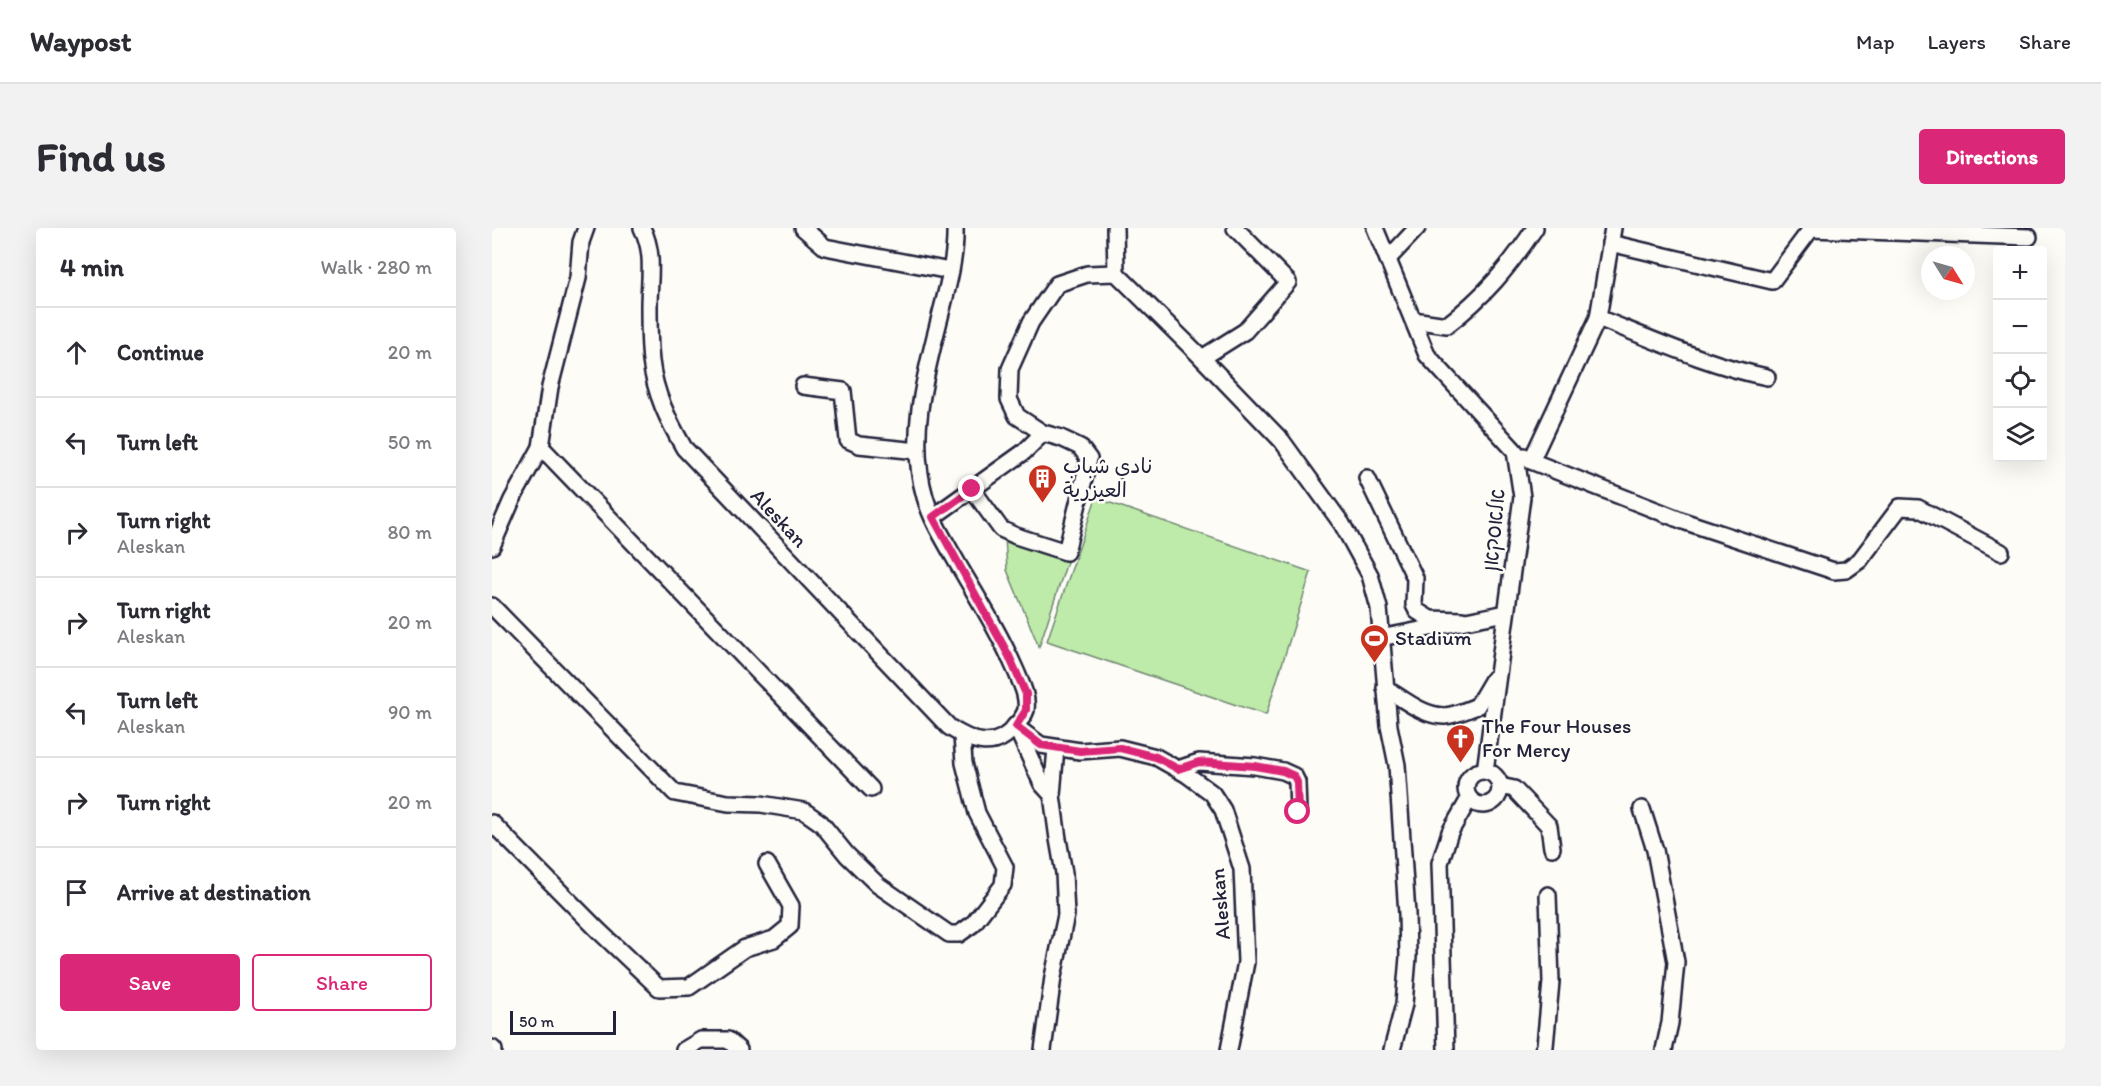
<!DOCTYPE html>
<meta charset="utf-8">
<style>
:root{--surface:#fff;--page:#f2f2f3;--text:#2b2b33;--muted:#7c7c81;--line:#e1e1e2;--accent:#db2777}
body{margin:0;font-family:Itim,"Playpen Sans Arabic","Playpen Sans Hebrew",sans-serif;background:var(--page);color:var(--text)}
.controls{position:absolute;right:18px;top:18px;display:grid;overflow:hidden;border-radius:6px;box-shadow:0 6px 24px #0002}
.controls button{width:54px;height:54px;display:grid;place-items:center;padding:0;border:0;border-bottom:2px solid var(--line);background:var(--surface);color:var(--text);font:30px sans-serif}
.compass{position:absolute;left:1429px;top:18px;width:54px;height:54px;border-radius:50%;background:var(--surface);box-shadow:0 6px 24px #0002;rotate:127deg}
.scale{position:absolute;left:18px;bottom:15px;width:106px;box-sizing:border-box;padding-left:6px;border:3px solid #22223b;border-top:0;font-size:16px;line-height:21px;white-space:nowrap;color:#22223b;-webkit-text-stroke:4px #fdfcf7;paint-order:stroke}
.stop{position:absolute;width:18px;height:18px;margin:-14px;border:4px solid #db2777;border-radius:50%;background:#fff}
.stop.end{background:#db2777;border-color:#fff;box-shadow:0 2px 6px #0008}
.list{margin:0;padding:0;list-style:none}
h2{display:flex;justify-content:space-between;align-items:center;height:78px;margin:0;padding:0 24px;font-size:26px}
h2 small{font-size:20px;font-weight:400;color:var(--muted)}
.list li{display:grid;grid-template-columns:39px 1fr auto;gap:18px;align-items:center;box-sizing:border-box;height:90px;padding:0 24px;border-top:2px solid var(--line)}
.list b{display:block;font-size:22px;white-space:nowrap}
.list p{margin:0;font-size:20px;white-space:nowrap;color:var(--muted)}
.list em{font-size:20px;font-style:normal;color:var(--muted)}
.actions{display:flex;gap:12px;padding:18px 24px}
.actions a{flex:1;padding:14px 0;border:2px solid var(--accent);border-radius:6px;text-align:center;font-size:21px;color:var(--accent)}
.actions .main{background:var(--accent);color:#fff}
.icon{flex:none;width:33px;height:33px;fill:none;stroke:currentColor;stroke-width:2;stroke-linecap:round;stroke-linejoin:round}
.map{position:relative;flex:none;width:1573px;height:822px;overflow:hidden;border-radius:6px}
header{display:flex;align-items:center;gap:36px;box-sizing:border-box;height:84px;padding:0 30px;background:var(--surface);border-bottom:2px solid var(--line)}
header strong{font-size:28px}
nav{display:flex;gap:33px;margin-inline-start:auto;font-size:21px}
.intro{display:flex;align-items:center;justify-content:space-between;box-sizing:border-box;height:144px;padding:0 36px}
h1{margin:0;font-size:42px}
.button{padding:15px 27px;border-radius:6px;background:var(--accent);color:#fff;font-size:21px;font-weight:700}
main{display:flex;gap:36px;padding:0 36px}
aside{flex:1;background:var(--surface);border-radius:6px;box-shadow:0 6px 24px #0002}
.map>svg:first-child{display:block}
</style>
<header>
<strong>Waypost</strong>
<nav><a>Map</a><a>Layers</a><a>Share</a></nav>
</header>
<div class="intro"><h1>Find us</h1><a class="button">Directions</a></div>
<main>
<aside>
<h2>4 min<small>Walk · 280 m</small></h2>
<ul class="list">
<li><svg class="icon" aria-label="ahead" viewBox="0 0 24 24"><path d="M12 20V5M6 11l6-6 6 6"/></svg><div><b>Continue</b></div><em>20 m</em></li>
<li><svg class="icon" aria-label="left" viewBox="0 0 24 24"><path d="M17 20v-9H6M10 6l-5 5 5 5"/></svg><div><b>Turn left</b></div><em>50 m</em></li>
<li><svg class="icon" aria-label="right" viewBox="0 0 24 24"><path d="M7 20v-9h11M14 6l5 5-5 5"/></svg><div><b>Turn right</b><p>Aleskan</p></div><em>80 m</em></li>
<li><svg class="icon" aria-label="right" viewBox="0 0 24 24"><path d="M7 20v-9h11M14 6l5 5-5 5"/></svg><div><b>Turn right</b><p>Aleskan</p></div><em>20 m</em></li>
<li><svg class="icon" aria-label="left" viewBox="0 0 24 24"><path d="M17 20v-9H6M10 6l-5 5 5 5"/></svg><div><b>Turn left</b><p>Aleskan</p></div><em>90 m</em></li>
<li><svg class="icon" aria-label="right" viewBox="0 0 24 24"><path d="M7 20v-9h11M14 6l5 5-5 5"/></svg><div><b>Turn right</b></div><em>20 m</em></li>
<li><svg class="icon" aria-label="arrive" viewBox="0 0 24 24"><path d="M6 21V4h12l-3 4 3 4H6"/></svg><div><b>Arrive at destination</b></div></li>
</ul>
<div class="actions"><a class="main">Save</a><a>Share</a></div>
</aside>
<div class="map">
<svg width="1573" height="822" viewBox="0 0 1573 822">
<rect width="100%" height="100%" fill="#fdfcf7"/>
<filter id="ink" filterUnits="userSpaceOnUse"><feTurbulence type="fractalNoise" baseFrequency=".0167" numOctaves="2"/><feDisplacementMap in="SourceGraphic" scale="12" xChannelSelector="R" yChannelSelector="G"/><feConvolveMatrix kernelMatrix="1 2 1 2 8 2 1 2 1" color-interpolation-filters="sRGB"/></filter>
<g filter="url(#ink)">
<g fill="#beeba9" stroke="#708672" stroke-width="1.5">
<polygon points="604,270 819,344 774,487 555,413"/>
<polygon points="513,309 576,331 547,419 515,342"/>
</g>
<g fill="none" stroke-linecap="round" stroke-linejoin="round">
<defs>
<g id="minor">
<path d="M150,0c13,25 7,51 7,78 0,18 0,37 2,55 4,33 17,59 33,87l265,279c24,16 47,24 67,-2 4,-4 8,-9 10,-15 2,-14 -5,-27 -10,-39 -16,-37 -37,-71 -57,-105 -12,-22 -27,-44 -34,-69 -18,-61 1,-125 16,-184 7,-27 15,-57 14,-85"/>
<polyline points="311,0 333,19 458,43"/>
<polyline points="623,0 624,45"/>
<polyline points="883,0 935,127 1023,223 1030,269 993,543"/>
<polyline points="1118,15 1280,53 1319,1 1537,9"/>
<polyline points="896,31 925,0"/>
<path d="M1106,90c56,22 110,47 169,59"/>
<path d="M921,92l34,5c38,-29 62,-58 88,-97"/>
<polyline points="710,130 753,103 796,54 743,0"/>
<polyline points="311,158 351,163 356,212 367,217 426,223"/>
<polyline points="49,219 379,561"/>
<polyline points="1032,228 1039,233 1106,90 1121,0"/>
<polyline points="1039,233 1194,294 1342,343 1354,342 1368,332 1408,279 1426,280 1509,324"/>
<polyline points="875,250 923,350 922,377 925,383 938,391 970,392"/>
<polyline points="480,261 509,301 524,308 574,324 597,231 588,219 569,210 551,205"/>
<polyline points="441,289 532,224 551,205 525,188 517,171 518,141 539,94 565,56 595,46 624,45 710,130 790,213 850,296 878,347 887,380 897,498 905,537 915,686 916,729 912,776 900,822"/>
<polyline points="0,318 20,272 49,219 58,159 86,50 89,14 94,0"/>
<polyline points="0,378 183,565 236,575 269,576 312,583 329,595 355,627 386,657 457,706 467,706 481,696 511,657 513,639 485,585 472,535 470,508"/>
<polyline points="888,410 1014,385"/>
<path d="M893,460c17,10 39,29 60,28 11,-1 22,-6 32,-10l16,-27"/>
<polyline points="523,498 549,517 588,523 628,520 664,529 694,546 720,565 731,582 750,641 754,734 737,822"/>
<polyline points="525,501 550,556 560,567"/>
<polyline points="686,541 707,534 763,538 791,543 802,548 805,554 806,584"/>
<circle cx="991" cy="560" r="17"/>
<polyline points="1008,558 1022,561 1057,598 1060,620"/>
<polyline points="1150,581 1163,622 1184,734 1178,795 1172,822"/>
<polyline points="0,595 107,703 167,760 197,759 253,720 282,711 298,698 299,678 275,636"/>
<polyline points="0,820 2,822"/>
<polyline points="192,822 209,812 236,812 247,822"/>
<polyline points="551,822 561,749 574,687 572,645 566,611 560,567 564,520"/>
<polyline points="954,822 948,635 958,604 977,571"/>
<polyline points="1051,822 1053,818 1059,754 1056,667"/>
</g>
</defs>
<use href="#minor" stroke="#22223b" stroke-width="20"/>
<use href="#minor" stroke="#fdfcf7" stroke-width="15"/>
</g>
</g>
<g fill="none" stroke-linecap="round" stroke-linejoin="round" filter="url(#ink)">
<polyline stroke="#db2777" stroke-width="8" points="480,261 441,289 517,428 534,466 534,482 524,498 549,517 588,523 628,520 664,529 686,541 707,534 763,538 791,543 802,548 805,554 806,584"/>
</g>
<defs>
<symbol id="building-pin" viewBox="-11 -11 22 30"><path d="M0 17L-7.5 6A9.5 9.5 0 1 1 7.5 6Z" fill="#c8321e" stroke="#fdfcf7"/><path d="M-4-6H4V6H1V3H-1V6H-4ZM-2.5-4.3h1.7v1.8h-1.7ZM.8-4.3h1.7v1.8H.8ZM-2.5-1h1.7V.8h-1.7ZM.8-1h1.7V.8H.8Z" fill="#fff"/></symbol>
<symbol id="stadium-pin" viewBox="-11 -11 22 30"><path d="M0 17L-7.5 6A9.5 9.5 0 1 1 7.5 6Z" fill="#c8321e" stroke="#fdfcf7"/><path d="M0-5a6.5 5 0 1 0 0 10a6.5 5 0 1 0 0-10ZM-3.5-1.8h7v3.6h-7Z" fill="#fff"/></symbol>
<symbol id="church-pin" viewBox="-11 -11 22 30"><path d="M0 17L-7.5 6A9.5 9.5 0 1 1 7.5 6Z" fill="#c8321e" stroke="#fdfcf7"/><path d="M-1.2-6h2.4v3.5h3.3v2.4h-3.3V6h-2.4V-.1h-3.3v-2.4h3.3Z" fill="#fff"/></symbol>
</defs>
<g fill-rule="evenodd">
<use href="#building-pin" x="534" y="234" width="33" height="45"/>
<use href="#stadium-pin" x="866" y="394" width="33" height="45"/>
<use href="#church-pin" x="952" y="494" width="33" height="45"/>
</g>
<g text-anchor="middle" stroke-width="5" stroke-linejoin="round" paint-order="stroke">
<g font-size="21" fill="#22223b" stroke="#fdfcf7" text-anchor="start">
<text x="571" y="245">نادي شباب<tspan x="571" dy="24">العيزرية</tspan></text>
<text x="903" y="417">Stadium</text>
<text x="990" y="505">The Four Houses<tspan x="990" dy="24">For Mercy</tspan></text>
</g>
<g font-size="21" fill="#22223b" stroke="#fdfcf7">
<text transform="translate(287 290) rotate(47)" y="7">Aleskan</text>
<text transform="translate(1002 302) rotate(-85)" y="7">אלאסקאן</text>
<text transform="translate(728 676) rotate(-95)" y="7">Aleskan</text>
</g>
</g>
</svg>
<div class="controls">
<button>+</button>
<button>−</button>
<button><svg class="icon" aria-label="locate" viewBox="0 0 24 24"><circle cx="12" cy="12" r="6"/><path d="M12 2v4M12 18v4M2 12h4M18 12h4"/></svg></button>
<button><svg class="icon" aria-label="layers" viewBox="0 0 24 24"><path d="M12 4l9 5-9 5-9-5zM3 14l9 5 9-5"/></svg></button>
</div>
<svg class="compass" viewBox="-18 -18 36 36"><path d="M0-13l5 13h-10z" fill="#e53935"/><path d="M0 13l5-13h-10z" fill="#7c7c81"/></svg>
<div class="scale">50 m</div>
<div class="stop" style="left:806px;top:584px"></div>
<div class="stop end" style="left:480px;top:261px"></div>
</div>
</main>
